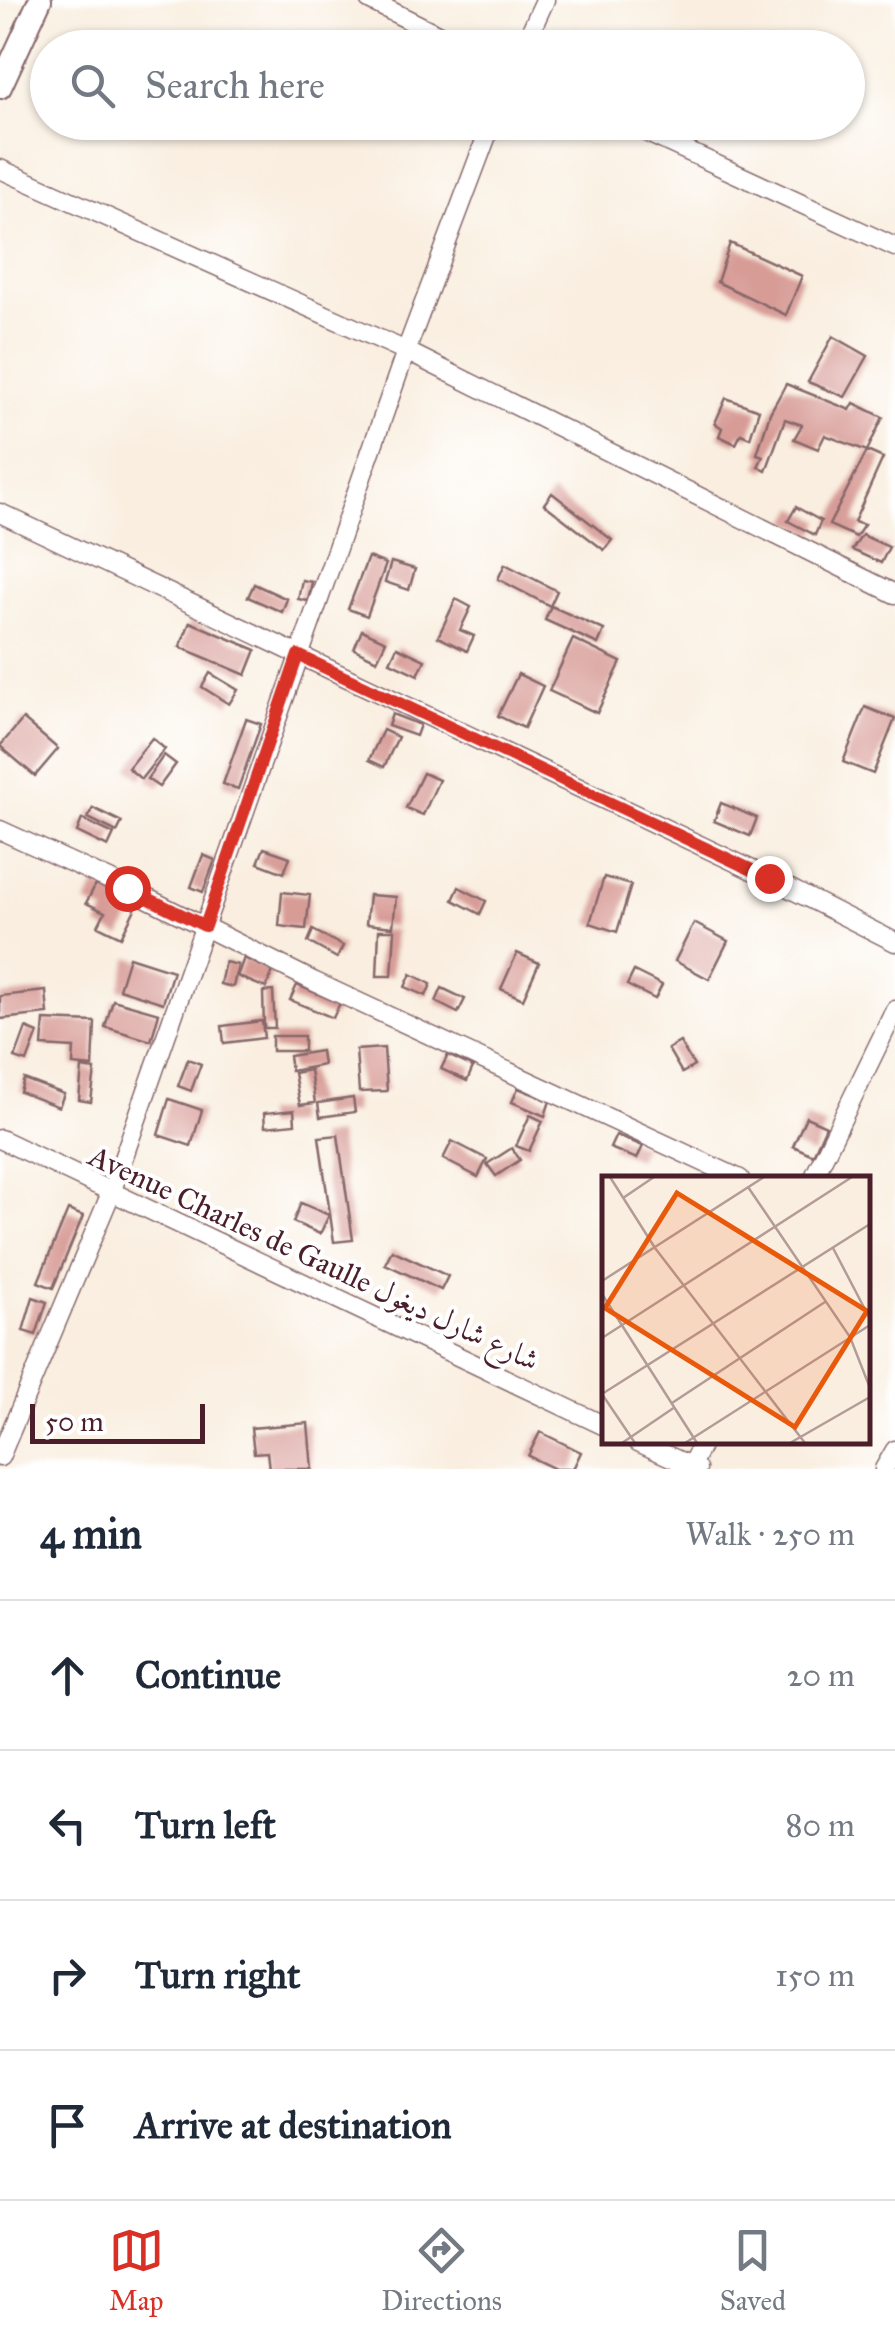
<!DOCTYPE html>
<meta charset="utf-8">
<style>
:root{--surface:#fff;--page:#f2f2f3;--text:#1f2937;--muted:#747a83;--line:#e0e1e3;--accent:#d93025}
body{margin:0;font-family:"IM FELL Great Primer",Amiri,serif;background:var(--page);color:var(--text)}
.scale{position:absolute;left:30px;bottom:25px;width:175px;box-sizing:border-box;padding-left:10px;border:5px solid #4a1f2b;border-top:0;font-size:28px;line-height:35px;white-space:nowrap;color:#4a1f2b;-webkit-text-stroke:8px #fff;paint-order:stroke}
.stop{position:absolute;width:30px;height:30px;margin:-22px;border:8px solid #d93025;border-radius:50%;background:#fff}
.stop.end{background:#d93025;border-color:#fff;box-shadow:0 2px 10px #0008}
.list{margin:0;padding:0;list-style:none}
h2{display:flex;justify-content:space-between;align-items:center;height:130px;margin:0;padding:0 40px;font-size:42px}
h2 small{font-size:32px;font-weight:400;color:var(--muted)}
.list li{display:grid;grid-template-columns:65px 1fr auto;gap:30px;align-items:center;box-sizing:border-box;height:150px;padding:0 40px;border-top:2px solid var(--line)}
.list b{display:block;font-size:38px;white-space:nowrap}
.list em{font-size:32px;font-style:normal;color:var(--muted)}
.icon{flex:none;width:55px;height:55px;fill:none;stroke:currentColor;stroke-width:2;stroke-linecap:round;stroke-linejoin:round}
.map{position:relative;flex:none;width:895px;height:1469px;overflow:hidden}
.search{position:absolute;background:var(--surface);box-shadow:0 2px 8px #0004;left:30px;right:30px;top:30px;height:110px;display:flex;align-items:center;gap:25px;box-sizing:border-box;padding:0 35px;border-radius:55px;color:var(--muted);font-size:38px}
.sheet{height:730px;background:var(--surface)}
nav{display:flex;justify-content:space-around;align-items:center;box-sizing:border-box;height:140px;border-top:2px solid var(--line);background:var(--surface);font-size:28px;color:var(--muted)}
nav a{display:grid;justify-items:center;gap:5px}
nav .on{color:var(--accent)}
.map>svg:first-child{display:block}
</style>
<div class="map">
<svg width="895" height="1469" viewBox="0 0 895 1469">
<rect width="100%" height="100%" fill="#fff"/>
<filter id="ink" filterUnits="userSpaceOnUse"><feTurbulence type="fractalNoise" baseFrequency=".01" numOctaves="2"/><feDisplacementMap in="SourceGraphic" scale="20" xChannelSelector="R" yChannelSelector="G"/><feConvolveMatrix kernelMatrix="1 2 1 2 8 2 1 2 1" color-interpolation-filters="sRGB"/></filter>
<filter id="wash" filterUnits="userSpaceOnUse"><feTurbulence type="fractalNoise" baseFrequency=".0048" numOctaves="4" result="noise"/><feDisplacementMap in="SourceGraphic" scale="40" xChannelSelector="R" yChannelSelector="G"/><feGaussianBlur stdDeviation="2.25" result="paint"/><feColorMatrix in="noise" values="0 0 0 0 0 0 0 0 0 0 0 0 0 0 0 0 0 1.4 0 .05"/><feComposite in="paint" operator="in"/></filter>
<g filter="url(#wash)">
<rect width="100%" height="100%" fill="#f9eedf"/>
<g id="blocks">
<g fill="#d89c97">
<polygon points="730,243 802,276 786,315 717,282"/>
<polygon points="833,336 868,356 845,397 808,382"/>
<polygon points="786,384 850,410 854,403 883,417 867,451 825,435 818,449 794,439 802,425 785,419 766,471 758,467 763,456 757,454 770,413"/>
<polygon points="726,398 759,410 750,438 741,434 736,444 719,436 722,428 715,423"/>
<polygon points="867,451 883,458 854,522 864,525 856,537 829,525"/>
<polygon points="552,493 612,540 604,550 544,504"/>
<polygon points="796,507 821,521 815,535 788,521"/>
<polygon points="862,535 889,547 881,563 852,550"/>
<polygon points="368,557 386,564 367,616 348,609"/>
<polygon points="391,562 415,569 409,590 385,582"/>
<polygon points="505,564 557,591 550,606 498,579"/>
<polygon points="302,580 312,582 308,601 298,599"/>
<polygon points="254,584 287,599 282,612 248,597"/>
<polygon points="456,599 471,607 460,630 474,636 467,651 438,637"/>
<polygon points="551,606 604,630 598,644 545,620"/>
<polygon points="190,622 256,650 246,675 180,647"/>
<polygon points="362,630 386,641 377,660 354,649"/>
<polygon points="573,639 621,662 597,713 549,691"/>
<polygon points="397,647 425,660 418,675 390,662"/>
<polygon points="210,673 238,690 229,704 202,687"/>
<polygon points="518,674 543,686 524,728 498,716"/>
<polygon points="865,707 895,719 873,774 843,762"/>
<polygon points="392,714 420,725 416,736 388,726"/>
<polygon points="23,719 58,749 35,776 0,746"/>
<polygon points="246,719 261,724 238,789 223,784"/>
<polygon points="383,730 398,737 384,767 369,760"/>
<polygon points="152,738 165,749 141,779 128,768"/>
<polygon points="164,755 176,764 159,787 147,779"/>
<polygon points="423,773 439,780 423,815 406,808"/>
<polygon points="721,803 757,818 750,836 714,821"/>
<polygon points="93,808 122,822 117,832 88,818"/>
<polygon points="82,819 114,834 108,847 77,832"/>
<polygon points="264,848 290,857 284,873 258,863"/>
<polygon points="203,855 215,860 203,892 191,887"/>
<polygon points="604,877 631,885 617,932 590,923"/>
<polygon points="96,884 137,905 121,937 98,926 105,912 86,903"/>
<polygon points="459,887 486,901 480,914 453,900"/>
<polygon points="282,892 310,895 306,929 279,926"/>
<polygon points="369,895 396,897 393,927 366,924"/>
<polygon points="694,923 728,941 709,979 675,961"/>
<polygon points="313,930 343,946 337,958 308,942"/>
<polygon points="379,930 395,930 392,976 377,976"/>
<polygon points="517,953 539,963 523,999 501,989"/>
<polygon points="129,957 173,971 163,1003 119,989"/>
<polygon points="244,958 273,971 266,988 237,976"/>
<polygon points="225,962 238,965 233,987 220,984"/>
<polygon points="634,971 662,985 655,999 627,985"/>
<polygon points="411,974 431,984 426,996 405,987"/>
<polygon points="297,985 340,1003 333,1018 290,1000"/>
<polygon points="442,988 465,999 458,1013 436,1002"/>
<polygon points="46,991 48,1014 0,1019 0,996"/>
<polygon points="273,991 275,1028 264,1028 263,992"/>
<polygon points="113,1000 159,1013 151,1041 105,1027"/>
<polygon points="44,1020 95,1022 93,1067 73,1065 74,1048 42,1046"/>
<polygon points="262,1021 264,1038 224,1043 222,1026"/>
<polygon points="26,1028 38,1033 27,1062 15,1058"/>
<rect x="272" y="1036" width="32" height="15"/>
<polygon points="680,1042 694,1066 682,1073 668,1049"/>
<polygon points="384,1048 387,1091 359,1092 356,1050"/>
<polygon points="321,1051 323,1065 291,1071 289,1056"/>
<polygon points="448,1055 473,1067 467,1081 441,1069"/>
<polygon points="188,1059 201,1064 191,1091 178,1086"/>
<polygon points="82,1068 95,1070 91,1102 79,1100"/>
<polygon points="310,1070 315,1103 300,1105 294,1073"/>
<polygon points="24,1079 64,1094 59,1107 20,1092"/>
<polygon points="518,1088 550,1101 545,1116 512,1102"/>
<polygon points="353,1098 355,1112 320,1117 318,1103"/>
<polygon points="169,1099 202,1110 191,1146 158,1135"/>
<polygon points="294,1110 295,1124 265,1127 264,1113"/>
<polygon points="530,1115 543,1121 529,1151 516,1146"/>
<polygon points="806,1117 826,1126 813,1155 793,1146"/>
<polygon points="338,1135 353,1240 334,1242 319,1137"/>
<polygon points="616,1135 643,1146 637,1159 610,1148"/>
<polygon points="452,1141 487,1159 478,1177 443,1159"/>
<polygon points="512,1148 520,1160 496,1176 487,1164"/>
<polygon points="301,1203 329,1215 320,1234 293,1222"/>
<polygon points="68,1210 83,1216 53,1288 38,1282"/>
<polygon points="392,1250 448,1276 441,1290 385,1264"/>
<polygon points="33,1297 47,1302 36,1335 23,1331"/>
<polygon points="308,1423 312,1469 269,1469 267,1452 254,1453 251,1428"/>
<polygon points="540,1432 581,1452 573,1469 555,1469 528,1456"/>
</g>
</g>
</g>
<g filter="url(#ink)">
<use href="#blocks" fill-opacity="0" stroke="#87676a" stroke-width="2.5"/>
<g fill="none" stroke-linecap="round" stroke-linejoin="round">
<defs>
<g id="minor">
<polyline points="369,0 465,48"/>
<polyline points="523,48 545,0"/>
<polyline points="624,122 895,247"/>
<polyline points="0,169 406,351 895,594"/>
<polyline points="0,513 769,878 895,942"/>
<polyline points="0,830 127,888 313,981 740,1179"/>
<polyline points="0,1139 605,1426"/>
<polyline points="813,1179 895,1010"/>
<polyline points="638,1442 697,1469"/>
<polyline points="0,1457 111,1193 406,351 492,122"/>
<polyline points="689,1469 703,1442"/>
<polyline points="884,1469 895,1450"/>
</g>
<polyline id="tertiary" points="0,87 40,0"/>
</defs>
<use href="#minor" stroke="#87676a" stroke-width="21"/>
<use href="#tertiary" stroke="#87676a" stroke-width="26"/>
<use href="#minor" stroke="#fff" stroke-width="18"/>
<use href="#tertiary" stroke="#fff" stroke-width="22"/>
</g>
</g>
<g fill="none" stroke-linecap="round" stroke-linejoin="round" filter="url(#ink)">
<polyline stroke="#d93025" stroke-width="12" points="127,888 205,926 298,655 769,878"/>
</g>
<g text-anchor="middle" stroke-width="8" stroke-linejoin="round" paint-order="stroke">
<g font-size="30" fill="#4a1f2b" stroke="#fff">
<text transform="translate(314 1258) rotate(25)" y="10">Avenue Charles de Gaulle شارع شارل ديغول</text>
</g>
</g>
<g transform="translate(602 1176)">
<rect width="268" height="268" fill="#f9eedf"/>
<path fill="none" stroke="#b39b97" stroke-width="2.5" d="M8,1l45,71 150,195M146,11l102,150 20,51M21,22l31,-21M231,72l37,71M0,105l162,-104M0,118l95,149M0,162l250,-161M0,218l268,-170M0,218l33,49M70,227l153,-101M20,267l53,-36M83,267l185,-118M188,267l80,-46"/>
<path fill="#e8590c" fill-opacity="0.15" stroke="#e8590c" stroke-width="5" d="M75,17l190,118 -72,116 -190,-119z"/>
<rect width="268" height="268" fill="none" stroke="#4a1f2b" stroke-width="5"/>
</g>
</svg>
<div class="scale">50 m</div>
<div class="stop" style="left:127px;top:888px"></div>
<div class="stop end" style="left:769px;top:878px"></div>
<div class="search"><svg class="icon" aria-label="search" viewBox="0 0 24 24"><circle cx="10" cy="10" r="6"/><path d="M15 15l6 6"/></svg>Search here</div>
</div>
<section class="sheet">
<h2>4 min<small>Walk · 250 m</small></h2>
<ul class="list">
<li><svg class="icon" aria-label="ahead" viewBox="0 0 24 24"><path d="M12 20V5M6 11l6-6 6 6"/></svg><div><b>Continue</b></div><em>20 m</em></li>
<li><svg class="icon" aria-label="left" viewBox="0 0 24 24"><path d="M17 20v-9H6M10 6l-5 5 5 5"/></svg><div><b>Turn left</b></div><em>80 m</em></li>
<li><svg class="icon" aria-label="right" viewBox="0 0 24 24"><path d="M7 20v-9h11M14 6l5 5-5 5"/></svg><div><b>Turn right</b></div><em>150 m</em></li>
<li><svg class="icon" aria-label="arrive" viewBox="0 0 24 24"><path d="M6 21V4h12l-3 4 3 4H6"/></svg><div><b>Arrive at destination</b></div></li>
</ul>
</section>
<nav>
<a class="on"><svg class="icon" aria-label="map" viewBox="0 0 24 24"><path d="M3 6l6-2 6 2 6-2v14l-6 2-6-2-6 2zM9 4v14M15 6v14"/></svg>Map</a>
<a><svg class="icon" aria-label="directions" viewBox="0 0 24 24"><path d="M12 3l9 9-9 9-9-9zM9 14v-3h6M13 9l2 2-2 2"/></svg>Directions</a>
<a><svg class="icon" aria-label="saved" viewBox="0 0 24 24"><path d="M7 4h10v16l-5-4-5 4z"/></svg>Saved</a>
</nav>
